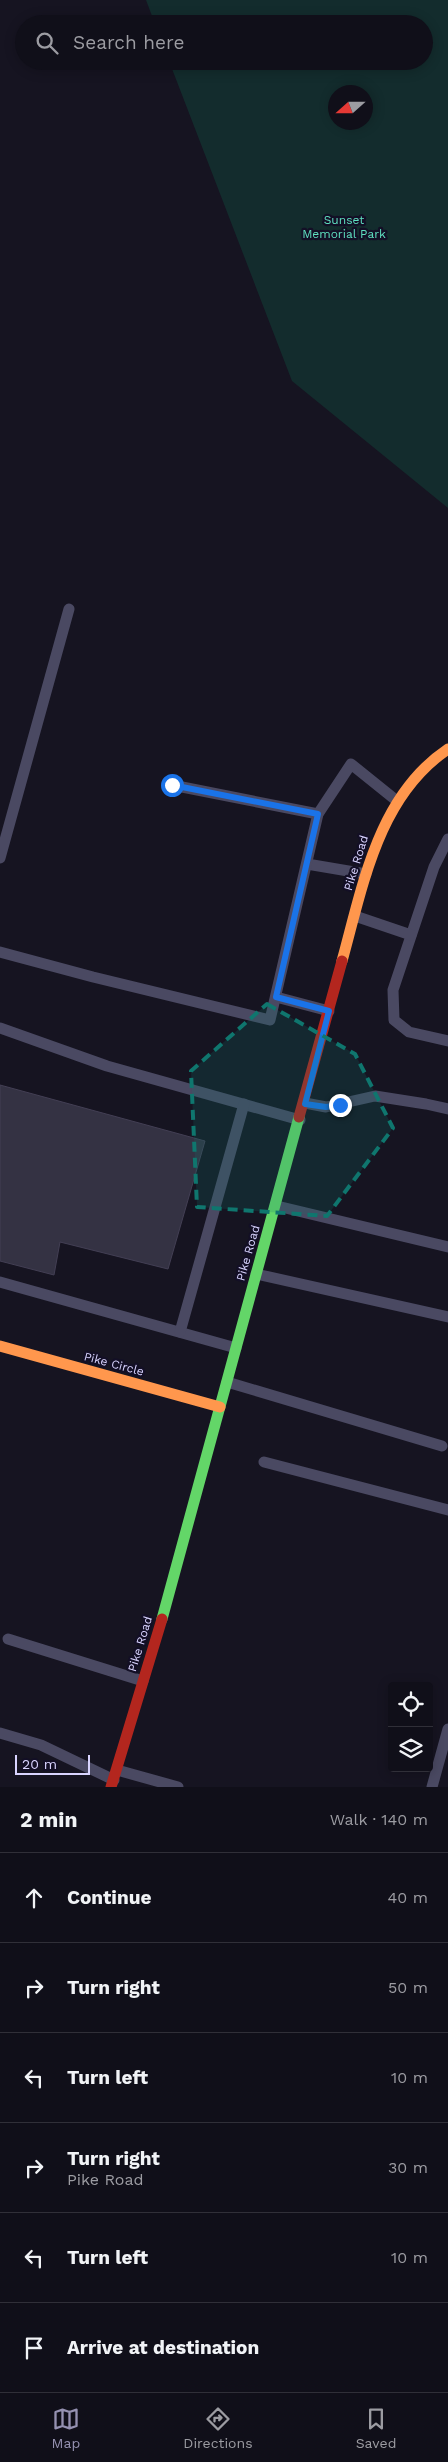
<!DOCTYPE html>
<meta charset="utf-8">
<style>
:root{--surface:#100f19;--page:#1e1d26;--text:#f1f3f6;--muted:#9c9ca2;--line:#302f38;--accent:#9591b1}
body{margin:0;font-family:"Work Sans",sans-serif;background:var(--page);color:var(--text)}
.controls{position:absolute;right:15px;bottom:15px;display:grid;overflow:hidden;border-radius:5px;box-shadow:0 2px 12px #0003}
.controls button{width:45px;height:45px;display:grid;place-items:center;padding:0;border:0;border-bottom:1px solid var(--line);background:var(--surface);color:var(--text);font:25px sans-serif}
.compass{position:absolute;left:328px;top:85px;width:45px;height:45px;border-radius:50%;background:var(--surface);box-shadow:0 2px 12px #0003;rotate:249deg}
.scale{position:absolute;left:15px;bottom:12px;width:75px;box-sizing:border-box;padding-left:5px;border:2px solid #d9d4ff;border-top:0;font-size:14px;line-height:18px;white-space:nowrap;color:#d9d4ff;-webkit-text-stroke:4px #130f26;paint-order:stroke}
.stop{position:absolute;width:15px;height:15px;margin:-11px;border:4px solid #1a73e8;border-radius:50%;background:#fff}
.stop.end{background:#1a73e8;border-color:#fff;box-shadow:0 1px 5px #0008}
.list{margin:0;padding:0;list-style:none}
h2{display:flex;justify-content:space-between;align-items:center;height:65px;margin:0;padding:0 20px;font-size:21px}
h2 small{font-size:16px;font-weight:400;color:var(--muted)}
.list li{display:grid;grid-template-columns:32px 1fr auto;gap:15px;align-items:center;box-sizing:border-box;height:90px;padding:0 20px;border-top:1px solid var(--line)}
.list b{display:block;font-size:19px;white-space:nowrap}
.list p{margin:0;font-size:16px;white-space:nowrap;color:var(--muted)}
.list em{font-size:16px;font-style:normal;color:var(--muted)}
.icon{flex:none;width:28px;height:28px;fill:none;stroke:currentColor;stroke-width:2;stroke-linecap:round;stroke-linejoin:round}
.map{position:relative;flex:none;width:448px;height:1787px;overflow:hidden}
.search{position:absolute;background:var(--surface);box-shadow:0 2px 12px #0003;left:15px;right:15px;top:15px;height:55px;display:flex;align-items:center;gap:12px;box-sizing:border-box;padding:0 18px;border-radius:28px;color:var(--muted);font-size:19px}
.sheet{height:605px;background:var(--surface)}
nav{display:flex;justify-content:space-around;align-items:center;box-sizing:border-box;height:70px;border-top:1px solid var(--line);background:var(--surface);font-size:14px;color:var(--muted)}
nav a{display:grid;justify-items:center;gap:2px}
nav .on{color:var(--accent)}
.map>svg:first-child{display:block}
</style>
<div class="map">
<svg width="448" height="1787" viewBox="0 0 448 1787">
<rect width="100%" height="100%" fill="#161421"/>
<path fill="#132c2d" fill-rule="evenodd" d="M146,0h302v508l-156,-127 -123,-320h255v-37h-269zM336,92h30v30h-30z"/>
<polygon fill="#343243" stroke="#433f54" points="0,1085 205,1141 168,1269 60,1242 54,1275 0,1261"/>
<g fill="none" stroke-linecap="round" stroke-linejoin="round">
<g stroke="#4a4962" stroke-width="11">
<polyline points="172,785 318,814"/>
<polyline points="448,839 434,867 393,990 394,1020 409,1032 448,1041"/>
<polyline points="0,858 69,609"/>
<polyline points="307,864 366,874"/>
<polyline points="355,916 411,935"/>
<polyline points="0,952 93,977 270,1020 318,814 351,764 397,801"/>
<polyline points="276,997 329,1011"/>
<polyline points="0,1028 107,1066 300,1120"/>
<polyline points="305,1103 326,1107 375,1096 426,1104 448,1109"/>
<polyline points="277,1206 448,1247"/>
<polyline points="256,1274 448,1317"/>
<polyline points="0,1282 236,1348"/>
<polyline points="180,1332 244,1104"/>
<polyline points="227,1382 442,1446"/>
<polyline points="264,1462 448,1510"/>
<polyline points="8,1639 143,1681"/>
<polyline points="0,1733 41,1745 114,1780"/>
<polyline points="117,1770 178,1787"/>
<polyline points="432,1787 448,1729"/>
</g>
<polyline stroke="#63d668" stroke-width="11" points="162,1619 299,1117"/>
<g stroke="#ff974d" stroke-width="11">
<path d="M342,961c21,-76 36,-165 106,-212"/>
<polyline points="0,1346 220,1407"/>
</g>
<g stroke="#b3261e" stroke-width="11">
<polyline points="299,1117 342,961"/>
<polyline points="111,1787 162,1619"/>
</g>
</g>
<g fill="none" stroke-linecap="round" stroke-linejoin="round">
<polyline stroke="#1a73e8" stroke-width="6" points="172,785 318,814 276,997 329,1011 305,1104 326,1107 340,1105"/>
</g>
<path fill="#0f766e" fill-opacity="0.2" stroke="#0f766e" stroke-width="4" stroke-dasharray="10 6" stroke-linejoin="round" d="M267,1004l88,50 38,74 -66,88 -130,-9 -6,-136z"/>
<g text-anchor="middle" stroke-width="4.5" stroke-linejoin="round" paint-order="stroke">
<g font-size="12" fill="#5fe0c0" stroke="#130f26">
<text x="344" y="224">Sunset<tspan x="344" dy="14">Memorial Park</tspan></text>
</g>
<g font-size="12" fill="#d9d4ff" stroke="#130f26">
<text transform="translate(356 863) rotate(-73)" y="4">Pike Road</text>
<text transform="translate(248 1253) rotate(-74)" y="4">Pike Road</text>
<text transform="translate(114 1364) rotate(15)" y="4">Pike Circle</text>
<text transform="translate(140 1644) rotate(-73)" y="4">Pike Road</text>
</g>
</g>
</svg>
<div class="controls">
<button><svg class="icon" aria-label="locate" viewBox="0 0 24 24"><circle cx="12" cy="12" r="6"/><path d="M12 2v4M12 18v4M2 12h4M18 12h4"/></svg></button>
<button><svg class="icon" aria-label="layers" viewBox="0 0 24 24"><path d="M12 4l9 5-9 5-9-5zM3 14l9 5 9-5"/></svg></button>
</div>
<svg class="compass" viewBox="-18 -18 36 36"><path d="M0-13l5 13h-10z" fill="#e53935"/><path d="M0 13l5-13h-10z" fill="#9c9ca2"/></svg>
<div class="scale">20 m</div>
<div class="stop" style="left:172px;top:785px"></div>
<div class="stop end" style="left:340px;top:1105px"></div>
<div class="search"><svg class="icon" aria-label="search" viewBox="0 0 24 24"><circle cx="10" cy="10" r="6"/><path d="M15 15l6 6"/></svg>Search here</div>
</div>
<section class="sheet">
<h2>2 min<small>Walk · 140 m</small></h2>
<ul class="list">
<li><svg class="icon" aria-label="ahead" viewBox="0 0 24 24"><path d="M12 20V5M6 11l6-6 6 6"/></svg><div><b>Continue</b></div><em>40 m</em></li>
<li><svg class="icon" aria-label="right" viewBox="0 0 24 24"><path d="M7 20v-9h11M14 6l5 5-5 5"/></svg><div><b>Turn right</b></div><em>50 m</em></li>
<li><svg class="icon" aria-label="left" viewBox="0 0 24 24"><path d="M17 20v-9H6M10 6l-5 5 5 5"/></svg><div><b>Turn left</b></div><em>10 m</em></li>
<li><svg class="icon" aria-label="right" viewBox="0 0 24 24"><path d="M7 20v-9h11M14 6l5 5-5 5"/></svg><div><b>Turn right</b><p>Pike Road</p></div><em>30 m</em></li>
<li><svg class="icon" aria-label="left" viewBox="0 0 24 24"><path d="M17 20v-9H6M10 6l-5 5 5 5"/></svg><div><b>Turn left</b></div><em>10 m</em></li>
<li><svg class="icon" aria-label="arrive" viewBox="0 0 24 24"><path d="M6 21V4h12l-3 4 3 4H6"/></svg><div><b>Arrive at destination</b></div></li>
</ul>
</section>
<nav>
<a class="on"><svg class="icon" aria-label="map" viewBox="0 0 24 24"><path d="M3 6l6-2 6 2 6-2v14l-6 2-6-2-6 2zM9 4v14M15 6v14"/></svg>Map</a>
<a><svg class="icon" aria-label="directions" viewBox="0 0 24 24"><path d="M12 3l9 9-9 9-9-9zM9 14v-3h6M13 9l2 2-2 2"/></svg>Directions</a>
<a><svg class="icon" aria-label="saved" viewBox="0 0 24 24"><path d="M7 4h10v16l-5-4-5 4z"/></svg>Saved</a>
</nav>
